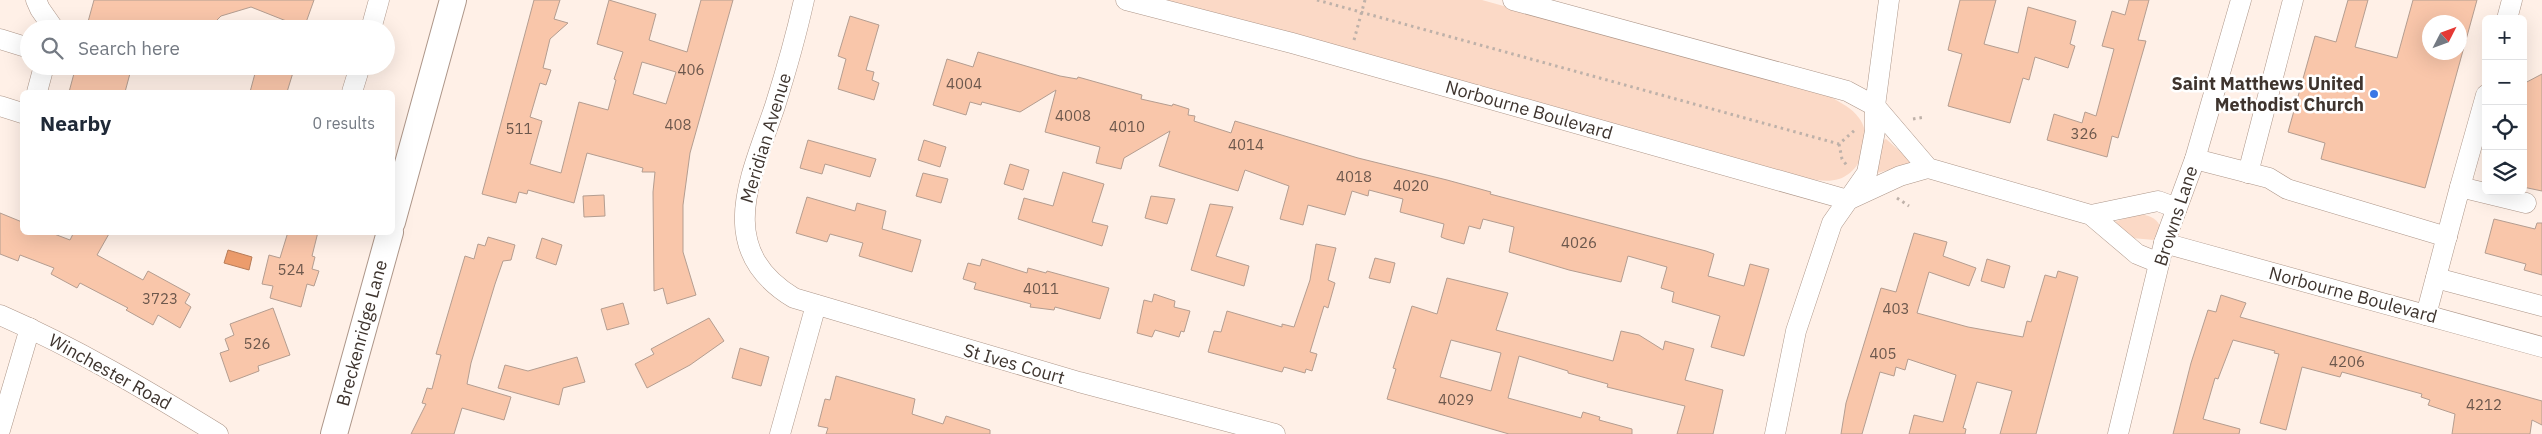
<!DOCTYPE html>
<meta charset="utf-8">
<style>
:root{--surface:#fff;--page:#f6f6f7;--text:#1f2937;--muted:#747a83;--line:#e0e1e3}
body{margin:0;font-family:"IBM Plex Sans",sans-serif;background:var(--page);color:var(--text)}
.controls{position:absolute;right:15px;top:15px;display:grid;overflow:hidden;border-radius:8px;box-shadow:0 5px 20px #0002}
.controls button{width:45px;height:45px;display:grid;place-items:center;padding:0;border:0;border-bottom:1px solid var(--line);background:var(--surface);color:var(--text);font:25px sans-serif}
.compass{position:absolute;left:2422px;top:15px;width:45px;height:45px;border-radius:50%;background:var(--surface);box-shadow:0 5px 20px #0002;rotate:48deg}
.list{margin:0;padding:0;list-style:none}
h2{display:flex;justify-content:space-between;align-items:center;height:65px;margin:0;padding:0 20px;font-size:21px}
h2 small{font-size:16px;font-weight:400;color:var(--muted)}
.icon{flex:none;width:28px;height:28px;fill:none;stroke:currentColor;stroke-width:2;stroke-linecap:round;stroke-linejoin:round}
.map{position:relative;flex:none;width:2542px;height:434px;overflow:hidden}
.search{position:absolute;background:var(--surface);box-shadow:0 5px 20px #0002;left:20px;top:20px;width:375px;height:55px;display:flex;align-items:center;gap:12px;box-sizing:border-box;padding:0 18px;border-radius:28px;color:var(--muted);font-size:19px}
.panel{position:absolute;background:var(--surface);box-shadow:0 5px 20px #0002;left:20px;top:90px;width:375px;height:145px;border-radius:8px}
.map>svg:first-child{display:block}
</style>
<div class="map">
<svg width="2542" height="434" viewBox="0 0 2542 434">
<rect width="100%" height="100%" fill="#fff0e7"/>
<g fill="#fbd9c6">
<path d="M1158,0h324l349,97c10,6 21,11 28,21 15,20 3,53 -20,61 -16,5 -35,-2 -50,-5z"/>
<polygon points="1886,139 1911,161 1911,164 1877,173 1883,140"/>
<path d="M2138,214c9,1 18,3 22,12l-6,14 -22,-2 -18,-16z"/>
</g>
<polygon fill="#ec9c6c" stroke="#b87d59" points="228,250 252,257 249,270 224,263"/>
<g fill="#f9c6aa" stroke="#b49d90" fill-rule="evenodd">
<polygon points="94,0 314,0 304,28 251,7 221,16 214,23 214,29 176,29 175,25 148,29 86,29"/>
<path d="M534,0h26l-6,19 14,4 -18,16 -7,29 8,2 -5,15 -6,-2 -10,34 12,4 -12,43 31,9 18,-71 29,8 8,-30 -2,-1 9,-27 -26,-8 12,-44 47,14 -7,26 38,12 14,-52h32l-43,153 -7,52v47l13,43 -29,9 -4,-16 -9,3 -1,-99 2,-20h-13l1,-4 -56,-15 -13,50 -46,-13 -1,4 -8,-2 -3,11 -34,-9zM642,62l34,10 -10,32 -33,-10z"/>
<polygon points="1960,0 1996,0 1984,44 2018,53 2028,7 2076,21 2070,44 2075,46 2068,68 2035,57 2029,80 2023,78 2010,123 1948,106 1962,54 1948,50"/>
<polygon points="2129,0 2149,0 2138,40 2146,41 2118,138 2112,136 2107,157 2047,140 2054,114 2082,123 2085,112 2096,116 2114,49 2102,46 2112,11 2125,15"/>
<path d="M2348,0h20l-13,47 42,11 16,-58h64l-52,188 -104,-29 4,-16 -37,-11 27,-96 21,6zM2430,22h30v30h-30z"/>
<polygon points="850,16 879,25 866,70 874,72 872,80 879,83 874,100 838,89 846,59 838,56"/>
<polygon points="978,52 1060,76 1077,79 1078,77 1142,95 1141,99 1172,106 1173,104 1189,109 1188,115 1195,116 1194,121 1231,133 1235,121 1358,158 1447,180 1491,192 1490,194 1706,251 1714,254 1708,276 1744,286 1750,264 1769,269 1744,356 1711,347 1720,316 1672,302 1674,292 1661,288 1667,267 1628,256 1621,282 1569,270 1509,252 1514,227 1483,219 1480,229 1469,226 1464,244 1446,239 1441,237 1444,224 1400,212 1403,199 1369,190 1368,196 1352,191 1345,215 1308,205 1303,225 1280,219 1289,186 1245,170 1238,191 1159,166 1170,131 1124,158 1121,169 1096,163 1100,147 1045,132 1056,90 1020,112 982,102 981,105 970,102 966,115 933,105 947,59 973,67"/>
<polygon points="76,66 132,66 125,92 69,92"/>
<polygon points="257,66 295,66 287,92 250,92"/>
<polygon points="2542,74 2542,191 2523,187 2523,84"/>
<polygon points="808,140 876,159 870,177 825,164 822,174 800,168"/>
<polygon points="924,140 946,147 940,167 918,160"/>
<polygon points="1010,164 1029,170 1023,190 1004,184"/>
<polygon points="1063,172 1104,184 1092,222 1108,226 1102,246 1018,219 1024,198 1053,206"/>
<polygon points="923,173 948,179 941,203 916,196"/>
<polygon points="604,195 605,216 584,217 583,196"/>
<polygon points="1151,196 1175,199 1167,224 1145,218"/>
<polygon points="807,197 855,211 857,203 886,211 882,229 921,240 912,272 859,256 863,243 830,234 827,242 796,233"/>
<polygon points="1210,204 1233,207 1216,256 1249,266 1244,286 1191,270"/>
<polygon points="0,213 22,222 22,232 49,232 70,240 74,232 110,232 97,255 143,280 148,271 190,294 185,303 191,307 180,328 158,315 153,325 126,310 128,308 80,283 77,288 51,274 54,268 20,255 18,261 0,254"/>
<polygon points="2494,219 2535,229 2537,223 2542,223 2542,275 2524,270 2526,264 2485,253"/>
<polygon points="288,232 318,232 312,256 315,257 312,269 319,271 314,286 307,284 301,307 270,298 273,286 262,284 269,255 280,258"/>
<polygon points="1914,233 1947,242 1943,256 1976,268 1969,286 1929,272 1917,313 1968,327 2023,337 2027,321 2031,322 2045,275 2056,278 2058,271 2078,277 2036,434 2000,434 2012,391 1977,382 1963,428 1966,429 1965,434 1909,434 1914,415 1943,422 1956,375 1908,359 1905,370 1896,367 1894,376 1880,372 1862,434 1841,434 1846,403 1881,288 1896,292"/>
<polygon points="488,237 515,245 511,260 503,261 495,284 471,363 467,384 511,397 504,420 462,408 454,434 411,434 426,404 422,403 427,388 432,389 441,355 436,354 465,256 474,259 478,244 485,246"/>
<polygon points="542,238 562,245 556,265 536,258"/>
<polygon points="1316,244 1336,248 1328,280 1335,283 1328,308 1324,306 1310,352 1317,354 1312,371 1306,369 1305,373 1284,367 1282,372 1208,352 1214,331 1221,332 1227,311 1282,327 1282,324 1294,327 1310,280"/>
<polygon points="1375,258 1395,263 1390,283 1369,278"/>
<polygon points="982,259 1027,273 1028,268 1046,273 1047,271 1109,288 1100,319 1055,307 1054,310 1030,307 1031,304 974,289 976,283 963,279 968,263 980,266"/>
<polygon points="1987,259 2010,266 2004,288 1981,281"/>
<path d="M1447,278l61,15 -12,37 117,31 8,-30 18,4 24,15 2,-9 29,8 -9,31 38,10 -10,44h-36l8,-28 -78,-19 1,-3 -40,-11v-2l-49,-15 -11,42 73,20 2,-6 17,5 -1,3 33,9v5h-123l-122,-35 9,-30 -3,-1 19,-62 25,8zM1451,340l50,13 -10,38 -51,-14z"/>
<polygon points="1154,294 1175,301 1174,307 1190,311 1184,332 1181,331 1179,337 1155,330 1152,337 1137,333 1144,300 1152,302"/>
<polygon points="2221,295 2246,303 2240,317 2542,401 2542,425 2532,420 2530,434 2452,434 2455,414 2428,405 2430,400 2421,397 2422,394 2342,372 2340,377 2302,367 2286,430 2260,423 2279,354 2274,353 2275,351 2233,340 2218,379 2215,378 2203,419 2240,429 2239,434 2173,434 2191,363 2208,310 2216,312"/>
<polygon points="623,303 629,324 607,330 601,309"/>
<polygon points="273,308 290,355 258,366 259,371 230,382 220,353 229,350 225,339 234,335 230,324"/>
<polygon points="709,318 724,341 690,365 647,388 635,364 654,354 651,349"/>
<polygon points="740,348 769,357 761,386 732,378"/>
<polygon points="577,357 585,382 563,388 559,405 498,388 505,365 528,371"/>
<polygon points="836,376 915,399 912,414 943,424 946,416 990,430 990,434 826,434 828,428 818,426 825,399 830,400"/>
</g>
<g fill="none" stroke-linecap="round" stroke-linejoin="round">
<defs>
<g id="minor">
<polyline points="36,0 40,9 54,29"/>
<path d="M804,0c-8,36 -18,71 -29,106 -24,71 -62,143 19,192l285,84 196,52"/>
<polyline points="1126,0 1292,43 1848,200 1900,176 1928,168"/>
<polyline points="1513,0 1847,91 1875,106 1928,168 2091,215 2137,254 2159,263"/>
<polyline points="2507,19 2512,0"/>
<polyline points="371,29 379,0"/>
<polyline points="0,39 29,48"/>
<polyline points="37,92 44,66"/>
<polyline points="352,92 360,66"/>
<polyline points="0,106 22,113"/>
<polyline points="2195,159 2269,178 2287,189 2447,237"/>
<polyline points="2248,173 2293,0"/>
<polyline points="2460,187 2486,95"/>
<polyline points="2091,215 2158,201 2177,208"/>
<polyline points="2164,243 2542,347"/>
<polyline points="2436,278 2542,306"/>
<path d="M0,315c76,33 148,76 218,119"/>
<polyline points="2426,315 2460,187 2526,203"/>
<polyline points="0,430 30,328"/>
<polyline points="780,434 816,305"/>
<polyline points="1775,434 1796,331 1832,223 1867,173 1875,131 1875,106 1889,0"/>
<polyline points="2118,434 2164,243 2195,159 2241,0"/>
</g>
<g id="major">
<polyline points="392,222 453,0"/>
<polyline points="334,434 390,232"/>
</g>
</defs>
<use href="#minor" stroke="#ad9689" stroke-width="21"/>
<use href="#major" stroke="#ad9689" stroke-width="28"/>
<g stroke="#beb1a9" stroke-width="3" stroke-dasharray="2.5 4" stroke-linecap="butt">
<polyline points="1317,0 1839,144 1856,129"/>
<polyline points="1354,40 1365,0"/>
<polyline points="1913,119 1925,117"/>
<polyline points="1839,144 1842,159 1848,167"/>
<polyline points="1897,198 1909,206"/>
</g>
<use href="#minor" stroke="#fff" stroke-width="20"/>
<use href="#major" stroke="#fff" stroke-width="26"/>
</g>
<circle fill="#3977e6" stroke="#fff" stroke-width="2" cx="2374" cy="94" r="5"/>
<g text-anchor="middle" stroke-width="5" stroke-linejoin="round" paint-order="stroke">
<g font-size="15" fill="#6d584d">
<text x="691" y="75">406</text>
<text x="964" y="89">4004</text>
<text x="1073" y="121">4008</text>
<text x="678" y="130">408</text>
<text x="1127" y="132">4010</text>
<text x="519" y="134">511</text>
<text x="2084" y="139">326</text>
<text x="1246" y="150">4014</text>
<text x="1354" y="182">4018</text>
<text x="1411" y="191">4020</text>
<text x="1579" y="248">4026</text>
<text x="291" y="275">524</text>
<text x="1041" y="294">4011</text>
<text x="160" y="304">3723</text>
<text x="1896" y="314">403</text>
<text x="257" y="349">526</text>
<text x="1883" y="359">405</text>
<text x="2347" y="367">4206</text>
<text x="1456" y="405">4029</text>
<text x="2484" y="410">4212</text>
</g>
<g font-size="18" font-weight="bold" fill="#3e342e" stroke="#fff" text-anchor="end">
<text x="2364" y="90">Saint Matthews United<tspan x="2364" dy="21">Methodist Church</tspan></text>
</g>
<g font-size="18" fill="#3e342e" stroke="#fff">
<text transform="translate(1529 110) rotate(16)" y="6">Norbourne Boulevard</text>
<text transform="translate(766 138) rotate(-73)" y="6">Meridian Avenue</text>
<text transform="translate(2176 216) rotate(-72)" y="6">Browns Lane</text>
<text transform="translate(2353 295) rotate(15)" y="6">Norbourne Boulevard</text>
<text transform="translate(362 333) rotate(-75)" y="6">Breckenridge Lane</text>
<text transform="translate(1014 364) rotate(16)" y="6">St Ives Court</text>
<text transform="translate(110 372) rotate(29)" y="6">Winchester Road</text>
</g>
</g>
</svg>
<div class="controls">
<button>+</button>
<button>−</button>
<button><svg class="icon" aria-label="locate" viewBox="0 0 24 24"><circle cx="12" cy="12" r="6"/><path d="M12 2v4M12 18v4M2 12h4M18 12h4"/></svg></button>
<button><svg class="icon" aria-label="layers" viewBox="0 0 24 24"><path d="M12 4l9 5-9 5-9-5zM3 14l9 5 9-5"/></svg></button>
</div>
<svg class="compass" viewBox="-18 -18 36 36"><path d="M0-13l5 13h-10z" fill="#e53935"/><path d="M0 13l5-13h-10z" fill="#747a83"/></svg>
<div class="search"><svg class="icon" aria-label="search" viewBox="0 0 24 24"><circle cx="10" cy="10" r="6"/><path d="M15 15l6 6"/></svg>Search here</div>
<section class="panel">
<h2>Nearby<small>0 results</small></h2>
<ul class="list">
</ul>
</section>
</div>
